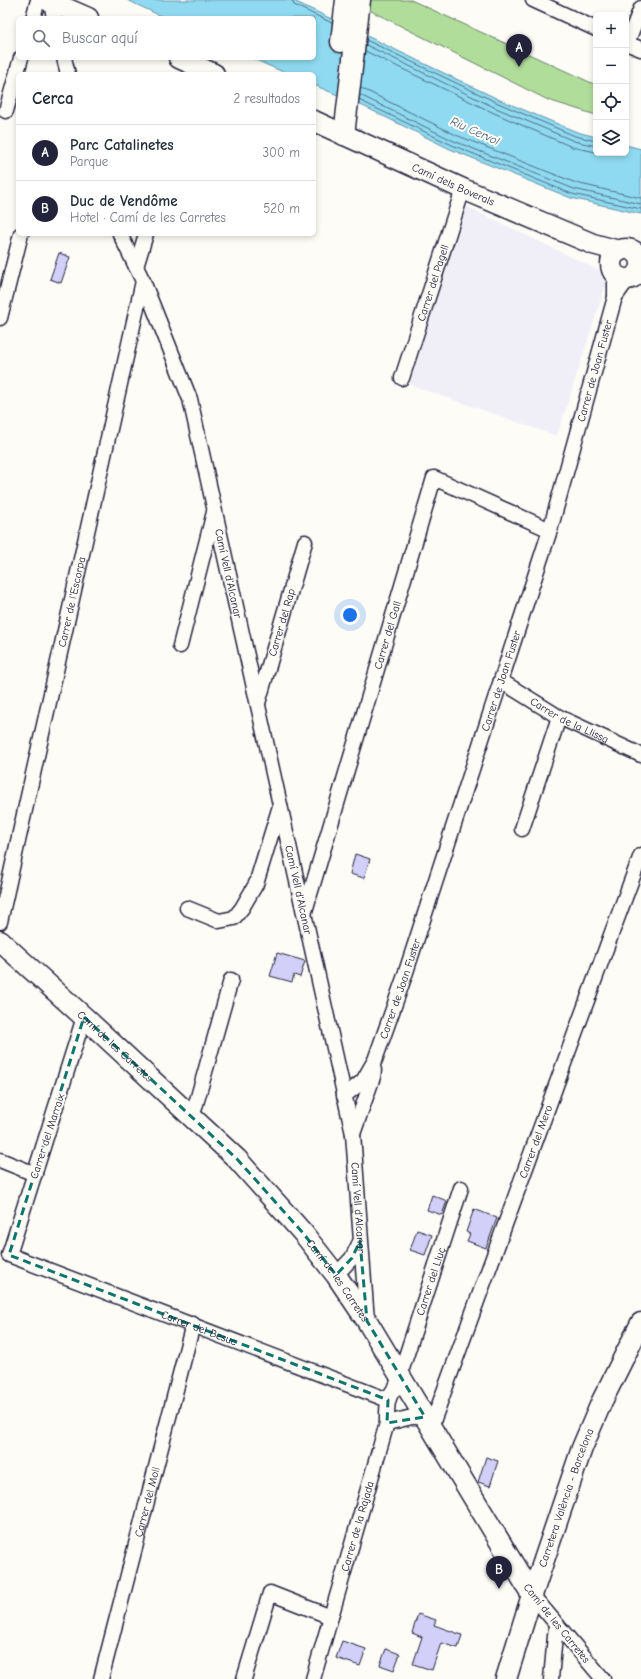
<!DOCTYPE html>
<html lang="es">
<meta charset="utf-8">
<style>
:root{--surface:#fff;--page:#f6f6f7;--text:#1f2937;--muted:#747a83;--line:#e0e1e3;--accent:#22223b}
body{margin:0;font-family:"Comic Neue",sans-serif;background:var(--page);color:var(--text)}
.controls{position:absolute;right:12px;top:12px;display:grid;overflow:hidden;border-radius:6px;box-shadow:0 2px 6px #0003}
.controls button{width:36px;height:36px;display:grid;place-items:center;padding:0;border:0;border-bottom:1px solid var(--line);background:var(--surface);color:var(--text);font:20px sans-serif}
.you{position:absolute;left:350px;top:615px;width:14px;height:14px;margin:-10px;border:3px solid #fff;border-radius:50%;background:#1a73e8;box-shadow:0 0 0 6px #1a73e833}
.badge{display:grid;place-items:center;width:26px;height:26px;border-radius:50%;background:var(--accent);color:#fff;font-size:13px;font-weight:700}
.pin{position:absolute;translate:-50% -33px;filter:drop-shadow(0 1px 2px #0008)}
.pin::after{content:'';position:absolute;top:21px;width:14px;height:12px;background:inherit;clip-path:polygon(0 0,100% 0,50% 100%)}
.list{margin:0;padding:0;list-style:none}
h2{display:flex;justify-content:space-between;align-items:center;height:52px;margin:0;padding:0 16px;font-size:17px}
h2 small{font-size:13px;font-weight:400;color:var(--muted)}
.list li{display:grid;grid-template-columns:26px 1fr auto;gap:12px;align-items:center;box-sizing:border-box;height:56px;padding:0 16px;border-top:1px solid var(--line)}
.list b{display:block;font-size:15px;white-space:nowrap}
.list p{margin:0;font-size:13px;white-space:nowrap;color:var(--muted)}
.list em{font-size:13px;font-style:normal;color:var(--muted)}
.icon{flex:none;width:22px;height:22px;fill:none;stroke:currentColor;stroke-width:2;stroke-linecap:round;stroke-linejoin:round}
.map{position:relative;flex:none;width:641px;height:1679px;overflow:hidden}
.search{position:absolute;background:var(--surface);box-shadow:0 2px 6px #0003;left:16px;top:16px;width:300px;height:44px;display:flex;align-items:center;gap:10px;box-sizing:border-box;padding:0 14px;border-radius:6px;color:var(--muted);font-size:15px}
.panel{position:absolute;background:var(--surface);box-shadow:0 2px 6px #0003;left:16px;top:72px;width:300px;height:164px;border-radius:6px}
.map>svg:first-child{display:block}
</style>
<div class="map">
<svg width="641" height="1679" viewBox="0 0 641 1679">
<rect width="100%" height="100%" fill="#fdfcf7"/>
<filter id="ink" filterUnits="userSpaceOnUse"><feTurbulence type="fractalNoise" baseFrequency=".025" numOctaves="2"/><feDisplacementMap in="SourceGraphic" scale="8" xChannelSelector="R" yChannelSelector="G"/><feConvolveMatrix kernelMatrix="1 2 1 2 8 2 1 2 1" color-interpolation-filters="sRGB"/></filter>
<g filter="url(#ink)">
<polygon fill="#f0eff7" points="464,205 602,272 606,284 557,436 408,384"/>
<polygon fill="#b1dd9b" stroke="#6a806b" points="370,0 411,0 596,85 596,115 548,100 369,10"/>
<polygon fill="#8fdaf0" stroke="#6390a8" points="127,0 292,0 500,100 577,132 596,137 596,153 626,153 626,145 641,149 641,214 571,198 450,149 365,107 314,85 314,74 288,74 251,58 314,58 314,18 165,18"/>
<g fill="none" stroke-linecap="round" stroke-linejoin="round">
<g stroke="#4e6c83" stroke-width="1">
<polyline points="292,0 294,5 332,23"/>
<polyline points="366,40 498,103 575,136 596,141"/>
<polyline points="366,45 496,108 574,141 596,146"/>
<polyline points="365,51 494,113 572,147 596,152"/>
<polyline points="361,88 456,135 576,183 641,198"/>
<polyline points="360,95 454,141 574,189 641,204"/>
<polyline points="359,100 452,145 572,194 641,209"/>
</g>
</g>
<g fill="#d2d0f8" stroke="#22223b">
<polygon points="59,253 70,257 61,283 50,279"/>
<polygon points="355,854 370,859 364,878 350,874"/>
<polygon points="277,953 305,961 300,977 294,975 292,982 270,976"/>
<polygon points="432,1195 447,1201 442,1215 427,1210"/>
<polygon points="474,1209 497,1218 486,1248 467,1241 470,1234 466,1232"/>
<polygon points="417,1230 432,1235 425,1255 410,1250"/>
<polygon points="486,1457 498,1461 490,1486 478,1482"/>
<polygon points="418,1614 436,1620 434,1625 462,1635 458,1648 441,1643 432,1670 413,1664 422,1637 412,1633"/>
<polygon points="342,1641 366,1649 360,1666 336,1658"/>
<polygon points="386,1649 400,1654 394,1670 380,1665"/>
</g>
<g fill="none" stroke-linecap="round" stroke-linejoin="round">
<defs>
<g id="street">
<polyline points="533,0 596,29"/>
<polyline points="51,2 54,18"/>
<polyline points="33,18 38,0"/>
<polyline points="626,43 641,49"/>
<polyline points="627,43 641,8"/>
<polyline points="64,58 68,74"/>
<polyline points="6,111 21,58"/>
<path id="s1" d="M120,234l23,47 47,118 163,735 14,187"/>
<polyline points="136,267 146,234"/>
<polyline points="615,297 628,279"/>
<polyline points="0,318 21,234"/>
<path id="s2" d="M402,378l61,-189"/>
<polyline points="180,646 214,512"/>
<path id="s3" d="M501,681l58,36 82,38"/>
<path id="s4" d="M258,703l47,-161"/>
<polyline points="522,829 559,717"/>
<polyline points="187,908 219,921 234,918 242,908 256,884 280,806"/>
<path id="s5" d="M305,911l129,-433 116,52"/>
<path id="s6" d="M0,922l143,-641"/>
<path id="s7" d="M84,1017l-75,238 379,145"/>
<path id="s8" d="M344,1096l19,-15 12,-21 29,-82 146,-448 65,-233v-22"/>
<polyline points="192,1118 231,980"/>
<polyline points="353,1134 373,1077 374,1070"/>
<polyline points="0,1160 35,1174"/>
<polyline points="336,1275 352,1258 360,1242"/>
<polyline points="387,1423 412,1417 425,1417"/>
<path id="s9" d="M431,1427l180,-492 30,-80"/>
<polyline points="532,1595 603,1679"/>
<path id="s10" d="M101,1679l92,-355"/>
<polyline points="244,1679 270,1593 331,1617"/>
<path id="s11" d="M313,1679l74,-256c0,-14 -1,-26 9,-36l65,-199"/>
<polyline points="551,1679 556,1625"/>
</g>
<g id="secondary">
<polyline points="47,0 88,18"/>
<polyline points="341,42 346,0"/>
<polyline points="179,58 214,74"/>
<path id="s12" d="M314,121l149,68 130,55 26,7"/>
<polyline points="344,135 360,0"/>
<circle cx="626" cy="264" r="15"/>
<path id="s13" d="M0,941l84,76 153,142 66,74 33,42 31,46 165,274"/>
<path id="s14" d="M506,1679l26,-84 50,-147 20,-47 39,-78"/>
</g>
</defs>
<use href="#street" stroke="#22223b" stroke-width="17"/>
<use href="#secondary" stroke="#22223b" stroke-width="23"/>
<use href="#street" stroke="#fdfcf7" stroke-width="14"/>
<use href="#secondary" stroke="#fdfcf7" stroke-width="20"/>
</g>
</g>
<path fill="none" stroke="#0f766e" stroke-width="3" stroke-dasharray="8 5" stroke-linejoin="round" d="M84,1017l153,142 66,74 33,42 16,-17 8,-17 7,80 58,96 -38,6 1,-23 -379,-145z"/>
<g text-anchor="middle" stroke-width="4" stroke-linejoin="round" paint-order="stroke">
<g font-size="11" fill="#22223b" stroke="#fdfcf7">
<text dy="4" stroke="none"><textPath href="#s12" startOffset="153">Camí dels Boverals</textPath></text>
<text dy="4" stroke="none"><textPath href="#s2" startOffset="100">Carrer del Pagell</textPath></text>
<text dy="4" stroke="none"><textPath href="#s8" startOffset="772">Carrer de Joan Fuster</textPath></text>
<text dy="4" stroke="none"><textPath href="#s1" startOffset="358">Camí Vell d'Alcanar</textPath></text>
<text dy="4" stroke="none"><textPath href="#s6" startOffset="328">Carrer de l'Escorpa</textPath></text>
<text dy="4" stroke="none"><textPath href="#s4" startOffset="84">Carrer del Rap</textPath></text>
<text dy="4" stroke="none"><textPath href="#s5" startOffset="288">Carrer del Gall</textPath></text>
<text dy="4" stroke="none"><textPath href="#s8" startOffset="448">Carrer de Joan Fuster</textPath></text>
<text dy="4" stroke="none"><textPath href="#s3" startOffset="79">Carrer de la Llissa</textPath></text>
<text dy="4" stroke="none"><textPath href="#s1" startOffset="682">Camí Vell d'Alcanar</textPath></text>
<text dy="4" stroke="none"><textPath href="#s8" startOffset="124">Carrer de Joan Fuster</textPath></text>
<text dy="4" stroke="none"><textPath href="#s13" startOffset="156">Camí de les Carretes</textPath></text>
<text transform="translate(47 1136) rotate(-72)" y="4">Carrer del Marraix</text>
<text dy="4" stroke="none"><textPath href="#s9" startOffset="304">Carrer del Mero</textPath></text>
<text dy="4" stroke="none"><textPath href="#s1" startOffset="1006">Camí Vell d'Alcanar</textPath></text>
<text dy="4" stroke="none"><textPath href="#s13" startOffset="480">Camí de les Carretes</textPath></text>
<text dy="4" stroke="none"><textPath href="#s11" startOffset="416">Carrer del Lluç</textPath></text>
<text dy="4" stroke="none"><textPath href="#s7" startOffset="453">Carrer del Besuc</textPath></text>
<text dy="4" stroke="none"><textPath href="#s14" startOffset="191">Carretera València - Barcelona</textPath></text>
<text dy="4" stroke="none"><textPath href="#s10" startOffset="183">Carrer del Moll</textPath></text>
<text dy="4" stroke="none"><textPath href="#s11" startOffset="159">Carrer de la Rajada</textPath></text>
<text transform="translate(557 1623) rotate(51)" y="4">Camí de les Carretes</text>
</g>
<g font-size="12" font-style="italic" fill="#435971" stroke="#fdfcf7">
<text transform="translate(475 131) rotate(24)" y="4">Riu Cervol</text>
</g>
</g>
</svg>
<div class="controls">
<button>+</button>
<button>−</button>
<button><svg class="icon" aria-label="locate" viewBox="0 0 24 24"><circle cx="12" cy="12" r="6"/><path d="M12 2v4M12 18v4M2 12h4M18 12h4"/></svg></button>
<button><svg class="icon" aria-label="layers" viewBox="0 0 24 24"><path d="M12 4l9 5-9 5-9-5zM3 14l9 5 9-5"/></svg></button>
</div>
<div class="you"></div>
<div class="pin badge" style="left:519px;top:67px">A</div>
<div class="pin badge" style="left:499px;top:1589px">B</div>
<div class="search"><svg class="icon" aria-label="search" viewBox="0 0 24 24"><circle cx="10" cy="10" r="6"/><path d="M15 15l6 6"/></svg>Buscar aquí</div>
<section class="panel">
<h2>Cerca<small>2 resultados</small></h2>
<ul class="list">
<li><span class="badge">A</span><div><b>Parc Catalinetes</b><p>Parque</p></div><em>300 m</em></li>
<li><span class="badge">B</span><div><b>Duc de Vendôme</b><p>Hotel · Camí de les Carretes</p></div><em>520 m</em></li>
</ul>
</section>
</div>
